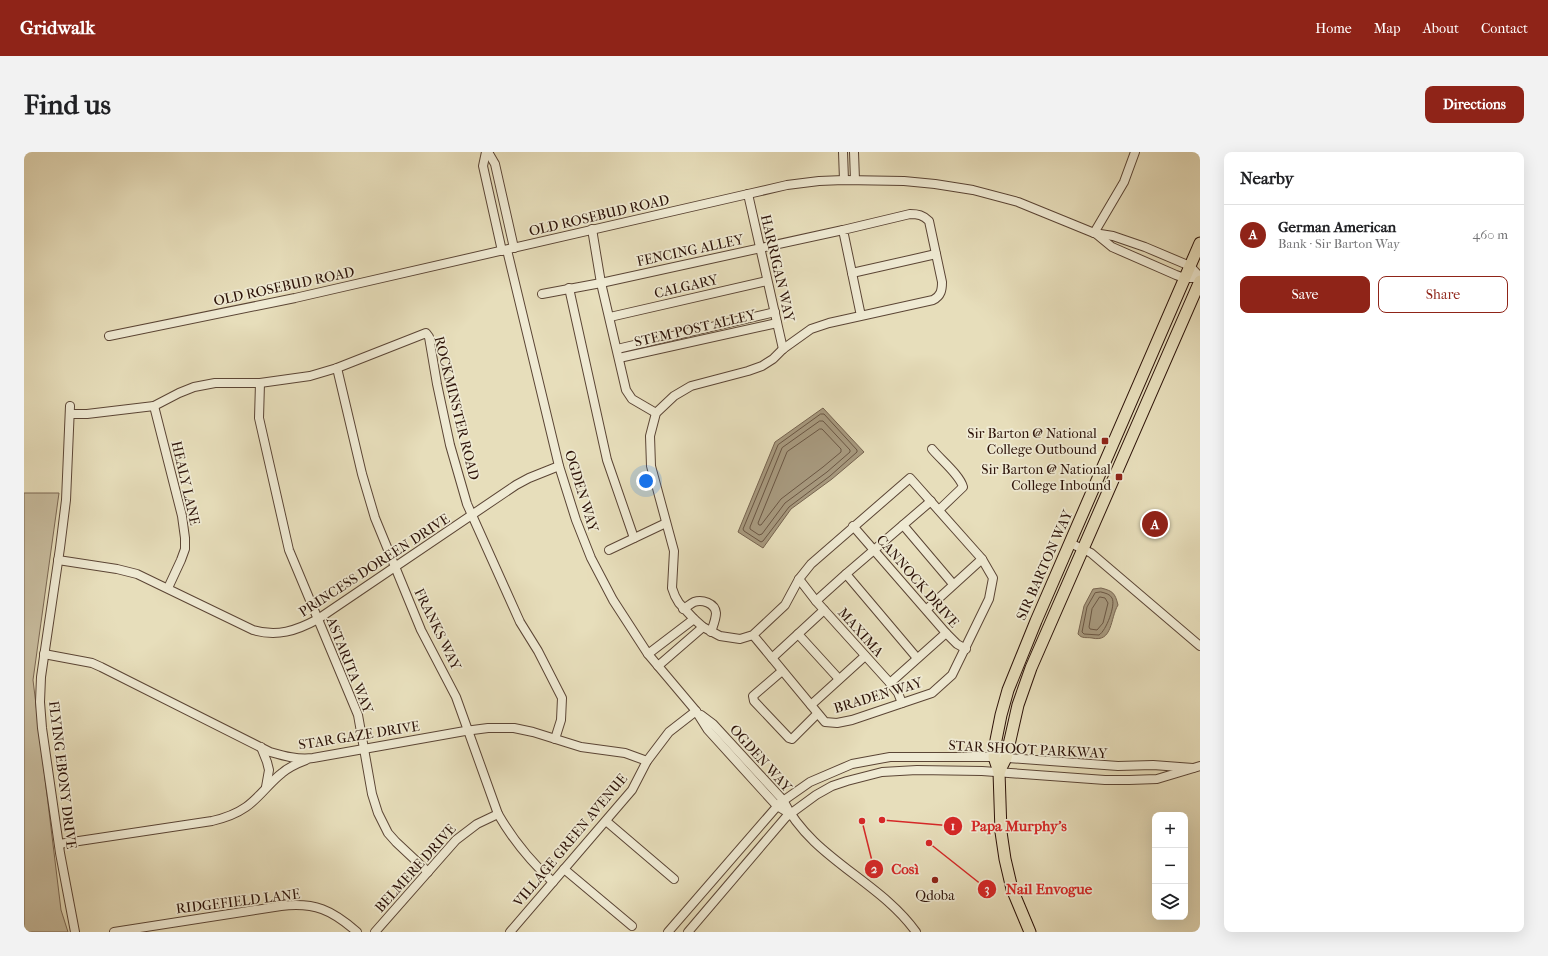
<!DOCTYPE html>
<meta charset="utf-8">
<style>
:root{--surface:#fff;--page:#f2f2f2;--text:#202124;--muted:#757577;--line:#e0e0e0;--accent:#8f2418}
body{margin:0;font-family:"IM FELL French Canon",serif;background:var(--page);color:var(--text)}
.controls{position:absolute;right:12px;bottom:12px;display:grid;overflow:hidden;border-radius:8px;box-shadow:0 4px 16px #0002}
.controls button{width:36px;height:36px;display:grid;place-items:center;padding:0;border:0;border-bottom:1px solid var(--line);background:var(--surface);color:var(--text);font:20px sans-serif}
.you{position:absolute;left:622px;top:329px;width:14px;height:14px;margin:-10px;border:3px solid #fff;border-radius:50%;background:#1a73e8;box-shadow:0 0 0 6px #1a73e833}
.badge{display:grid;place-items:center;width:26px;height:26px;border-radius:50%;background:var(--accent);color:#fff;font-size:13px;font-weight:700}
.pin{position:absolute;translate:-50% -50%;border:2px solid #fff;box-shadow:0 1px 4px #0006}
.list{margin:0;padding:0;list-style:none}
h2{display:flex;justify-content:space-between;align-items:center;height:52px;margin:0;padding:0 16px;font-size:17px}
h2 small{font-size:13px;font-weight:400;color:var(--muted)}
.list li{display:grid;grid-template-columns:26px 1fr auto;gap:12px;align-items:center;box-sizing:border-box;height:60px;padding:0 16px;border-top:1px solid var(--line)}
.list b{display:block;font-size:15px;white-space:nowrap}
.list p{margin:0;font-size:13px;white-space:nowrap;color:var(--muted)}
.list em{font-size:13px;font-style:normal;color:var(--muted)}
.actions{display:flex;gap:8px;padding:12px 16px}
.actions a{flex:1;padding:9px 0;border:1px solid var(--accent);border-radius:8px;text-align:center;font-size:14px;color:var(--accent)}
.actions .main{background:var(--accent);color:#fff}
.icon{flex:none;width:22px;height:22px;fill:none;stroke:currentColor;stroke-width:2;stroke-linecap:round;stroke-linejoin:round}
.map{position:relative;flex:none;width:1176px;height:780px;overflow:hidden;border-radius:8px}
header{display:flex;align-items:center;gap:24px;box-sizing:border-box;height:56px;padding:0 20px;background:var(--accent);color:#fff}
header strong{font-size:19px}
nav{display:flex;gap:22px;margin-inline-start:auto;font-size:14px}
.intro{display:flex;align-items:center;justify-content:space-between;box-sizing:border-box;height:96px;padding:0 24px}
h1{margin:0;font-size:28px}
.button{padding:10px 18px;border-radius:8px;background:var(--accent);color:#fff;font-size:14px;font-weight:700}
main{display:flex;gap:24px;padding:0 24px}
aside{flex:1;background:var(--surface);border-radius:8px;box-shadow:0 4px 16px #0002}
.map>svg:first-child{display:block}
</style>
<header>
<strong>Gridwalk</strong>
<nav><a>Home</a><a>Map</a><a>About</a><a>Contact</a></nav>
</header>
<div class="intro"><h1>Find us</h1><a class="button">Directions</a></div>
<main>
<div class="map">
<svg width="1176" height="780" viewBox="0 0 1176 780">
<rect width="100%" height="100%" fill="#e7debb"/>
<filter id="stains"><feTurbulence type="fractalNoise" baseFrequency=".005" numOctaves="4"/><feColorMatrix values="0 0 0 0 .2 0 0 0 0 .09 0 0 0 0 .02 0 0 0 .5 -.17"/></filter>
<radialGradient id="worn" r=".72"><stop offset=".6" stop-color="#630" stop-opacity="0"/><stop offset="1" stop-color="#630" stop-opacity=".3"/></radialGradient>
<polygon fill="#c7bb9d" stroke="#7a6652" points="0,341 35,341 9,528 37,758 44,780 0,780"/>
<g fill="#a7997e" stroke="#76634f">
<polygon points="799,256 840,300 808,327 767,357 739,396 714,380 751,290"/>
<path d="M1077,436c12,3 14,5 17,17 -8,13 -5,38 -26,33 -6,-1 -10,1 -14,-4l6,-28 9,-17z"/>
</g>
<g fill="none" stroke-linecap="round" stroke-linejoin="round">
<g stroke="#6a5643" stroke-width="1">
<polygon points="797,262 800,262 833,298 833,300 806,324 765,355 739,389 737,390 720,379 719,377 754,293"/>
<polygon points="796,269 799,269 826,298 826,300 803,320 761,351 738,382 735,383 726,377 726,375 758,296"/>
<polygon points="796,277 798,277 817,297 817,300 799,315 757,347 737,373 735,373 734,371 763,300"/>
<path d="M1077,440c4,1 9,2 11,6 4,7 -6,33 -13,37l-15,-1 -2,-2 5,-25 8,-14z"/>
<polygon points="1076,445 1081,446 1084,451 1079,471 1073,478 1066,477 1065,475 1068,457"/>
</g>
<polyline stroke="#76634f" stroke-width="2" points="0,779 0,780"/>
<defs>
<g id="minor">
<polyline points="462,0 459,14 478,99"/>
<polyline points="464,0 471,12 490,96"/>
<polyline points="819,0 820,28"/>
<polyline points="830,0 831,28"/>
<polyline points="724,42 759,197"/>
<polyline points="568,77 577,131 602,238 608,247 632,261"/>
<polyline points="1070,81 1100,30 1111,0"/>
<polyline points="1071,81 1088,95 1152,123 1160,126 1176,126"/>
<polyline points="483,98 535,314 552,368 567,406 589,448 624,502 672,559 684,578 753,654 765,661"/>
<polyline points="828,121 912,102"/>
<polyline points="545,136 583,308 610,386"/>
<polyline points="518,142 577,131 819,78"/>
<polyline points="586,165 743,129"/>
<polyline points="85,184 271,146 724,42 763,33 795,29 820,28 880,29 911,32 949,38 994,50 1070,81 1089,84 1121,95 1166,114 1176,125"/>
<polyline points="593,197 751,160"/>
<polyline points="595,206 753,171"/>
<path d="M313,216l25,106 13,44 46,112 35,67 42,117c15,26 33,48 55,68"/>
<polyline points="236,231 235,266 265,398 334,563 348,642 354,661 364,681 372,690 404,720"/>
<polyline points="46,254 42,348 36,396 17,525 16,550 18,576 36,701 51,780"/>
<polyline points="130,254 158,364 161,386 161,397 157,408 144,436"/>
<polyline points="46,262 63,262 130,254 155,241 170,235 191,231 236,231 286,224 313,216 402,181 405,185 413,232 426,293 443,352 496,470 514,499 538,546 537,568 531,587"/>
<path d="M908,297c8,10 28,26 31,38l-24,23"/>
<polyline points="879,373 929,432"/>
<polyline points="829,374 922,481 933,492 942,497"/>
<polyline points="1046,391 1067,401 1176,494"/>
<polyline points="585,398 642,371"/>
<path d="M34,408l59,9 20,5 116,56c24,7 43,1 65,-11l198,-134 13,-7 30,-12"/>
<polyline points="822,422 893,506"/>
<polyline points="775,427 792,449 866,531 874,541 878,551"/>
<polyline points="792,449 822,422 907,349"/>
<path d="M659,457c4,-2 7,-5 11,-7 8,-3 21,1 22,11 0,6 -3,13 -5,19"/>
<polyline points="903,457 958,407"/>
<polyline points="774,482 815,527"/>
<path d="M729,483l72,87 12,1 15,-3 80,-27 20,-18 37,-76 4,-21 -11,-19 -72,-81 -99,86 -12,15 -14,26 -32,30 -13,4 -20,-3 -17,-9 -9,-8 -15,-16 -4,-7 -3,-8 2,-37 -23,-85 -1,-30 6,-23 18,-17 17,-10 57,-15 14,-5 11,-7 10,-10 28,-20 18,-6 104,-23c8,-4 9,-10 9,-18l-13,-61c-6,-6 -11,-7 -19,-7l-67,16 18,86"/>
<path d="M20,502l48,9 9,4 169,85c14,4 28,8 43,6l152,-27 23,-3h26l19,4 48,15 44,6 22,8"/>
<polyline points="624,502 670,467"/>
<polyline points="748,506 800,458"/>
<polyline points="634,514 679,475"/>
<polyline points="758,519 729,544 730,549 765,586 768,587 793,562"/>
<polyline points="866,531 922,481"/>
<polyline points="787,553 841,504"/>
<path d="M677,563l12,9 70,76c28,58 97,81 133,132"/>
<polyline points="237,595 243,610 245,618 242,635"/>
<polyline points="582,669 650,727"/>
<path d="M35,692l153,-23c13,-3 24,-7 34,-14 14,-10 23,-24 36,-34 7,-6 16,-10 24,-13"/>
<polyline points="540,717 608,774"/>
<path d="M90,780l167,-26c34,-4 51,4 76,26"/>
<polyline points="351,780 432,688 453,672 474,662"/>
<polyline points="486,780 608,638 623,609 645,580 672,559"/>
<polyline points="644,780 756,651 786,630 828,612 866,605 970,605 1094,614 1129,613 1169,616"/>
<polyline points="664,780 762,665 792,643 808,634 823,629 858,620 893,618 958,619 1081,628 1105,628 1133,627 1176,614"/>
</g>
<g id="major">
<polyline points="975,620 982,606 994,553 1007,516 1176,129"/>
<polyline points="1006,780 988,737 981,707 977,680 975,620 970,605 972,588 977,563 984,538 1012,469 1176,91"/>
</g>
</defs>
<use href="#minor" stroke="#5b4535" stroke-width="10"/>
<use href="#major" stroke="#2c1208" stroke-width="13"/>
<use href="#minor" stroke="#efead3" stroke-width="8"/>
<use href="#major" stroke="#e7debb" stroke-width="11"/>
</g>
<g fill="#8f2418" stroke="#efead3" stroke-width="1.5">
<rect x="1077" y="285" width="8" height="8" rx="2"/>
<rect x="1091" y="321" width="8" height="8" rx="2"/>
<circle cx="911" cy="728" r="4"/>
</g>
<g text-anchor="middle" stroke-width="3.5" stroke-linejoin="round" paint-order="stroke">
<g font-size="14" fill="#2c1208" stroke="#efead3">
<text transform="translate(575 63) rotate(-13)" y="5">OLD ROSEBUD ROAD</text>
<text transform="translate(666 98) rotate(-12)" y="5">FENCING ALLEY</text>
<text transform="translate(754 116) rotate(77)" y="5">HARRIGAN WAY</text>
<text transform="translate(260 134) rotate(-12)" y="5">OLD ROSEBUD ROAD</text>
<text transform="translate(662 134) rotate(-13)" y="5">CALGARY</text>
<text transform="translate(671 176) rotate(-13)" y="5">STEM POST ALLEY</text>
<text transform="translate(433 256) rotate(76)" y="5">ROCKMINSTER ROAD</text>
<text transform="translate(162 331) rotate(77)" y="5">HEALY LANE</text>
<text transform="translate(558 339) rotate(73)" y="5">OGDEN WAY</text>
<text transform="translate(350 413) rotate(-33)" y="5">PRINCESS DOREEN DRIVE</text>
<text transform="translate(1020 413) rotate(-66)" y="5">SIR BARTON WAY</text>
<text transform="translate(894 429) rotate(49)" y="5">CANNOCK DRIVE</text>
<text transform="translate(414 477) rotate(64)" y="5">FRANKS WAY</text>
<text transform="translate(837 480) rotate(48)" y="5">MAXIMA</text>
<text transform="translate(326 513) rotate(68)" y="5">ASTARITA WAY</text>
<text transform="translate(854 543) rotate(-17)" y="5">BRADEN WAY</text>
<text transform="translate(335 583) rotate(-9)" y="5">STAR GAZE DRIVE</text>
<text transform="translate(1004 597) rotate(3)" y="5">STAR SHOOT PARKWAY</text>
<text transform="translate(737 606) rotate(48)" y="5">OGDEN WAY</text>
<text transform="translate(39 623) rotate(83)" y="5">FLYING EBONY DRIVE</text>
<text transform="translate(546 688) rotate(-50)" y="5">VILLAGE GREEN AVENUE</text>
<text transform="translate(391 716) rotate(-48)" y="5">BELMERE DRIVE</text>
<text transform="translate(214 749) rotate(-7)" y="5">RIDGEFIELD LANE</text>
</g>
<g font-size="14" fill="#2c1208" stroke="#efead3" text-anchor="end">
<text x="1073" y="286">Sir Barton @ National<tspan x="1073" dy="16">College Outbound</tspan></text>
<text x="1087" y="322">Sir Barton @ National<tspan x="1087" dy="16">College Inbound</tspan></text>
<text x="911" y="748" text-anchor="middle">Qdoba</text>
</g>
</g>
<path fill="none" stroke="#d62828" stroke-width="1.5" d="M858 668L929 674M838 669L850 717M905 691L963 737"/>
<g fill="#d62828" stroke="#efead3" stroke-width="1.5">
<circle cx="858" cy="668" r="4"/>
<circle cx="838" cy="669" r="4"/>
<circle cx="905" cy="691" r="4"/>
<circle cx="929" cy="674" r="10"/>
<circle cx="850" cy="717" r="10"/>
<circle cx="963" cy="737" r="10"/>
</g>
<g font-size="12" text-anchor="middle" font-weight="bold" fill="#fff">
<text x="929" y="678">1</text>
<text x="850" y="721">2</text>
<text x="963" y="741">3</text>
</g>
<g font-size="15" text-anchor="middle" font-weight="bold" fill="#d62828" stroke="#efead3" stroke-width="3.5" stroke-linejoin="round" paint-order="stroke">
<text x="995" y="679">Papa Murphy's</text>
<text x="881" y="722">Così</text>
<text x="1025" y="742">Nail Envogue</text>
</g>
<rect width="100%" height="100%" filter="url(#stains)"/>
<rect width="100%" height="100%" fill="url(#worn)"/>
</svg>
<div class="controls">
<button>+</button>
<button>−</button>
<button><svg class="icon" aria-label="layers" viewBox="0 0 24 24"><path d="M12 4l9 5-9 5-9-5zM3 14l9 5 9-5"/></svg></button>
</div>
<div class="you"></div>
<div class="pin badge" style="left:1131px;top:372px">A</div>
</div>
<aside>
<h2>Nearby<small></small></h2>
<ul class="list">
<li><span class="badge">A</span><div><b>German American</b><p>Bank · Sir Barton Way</p></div><em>460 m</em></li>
</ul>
<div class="actions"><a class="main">Save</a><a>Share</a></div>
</aside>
</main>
